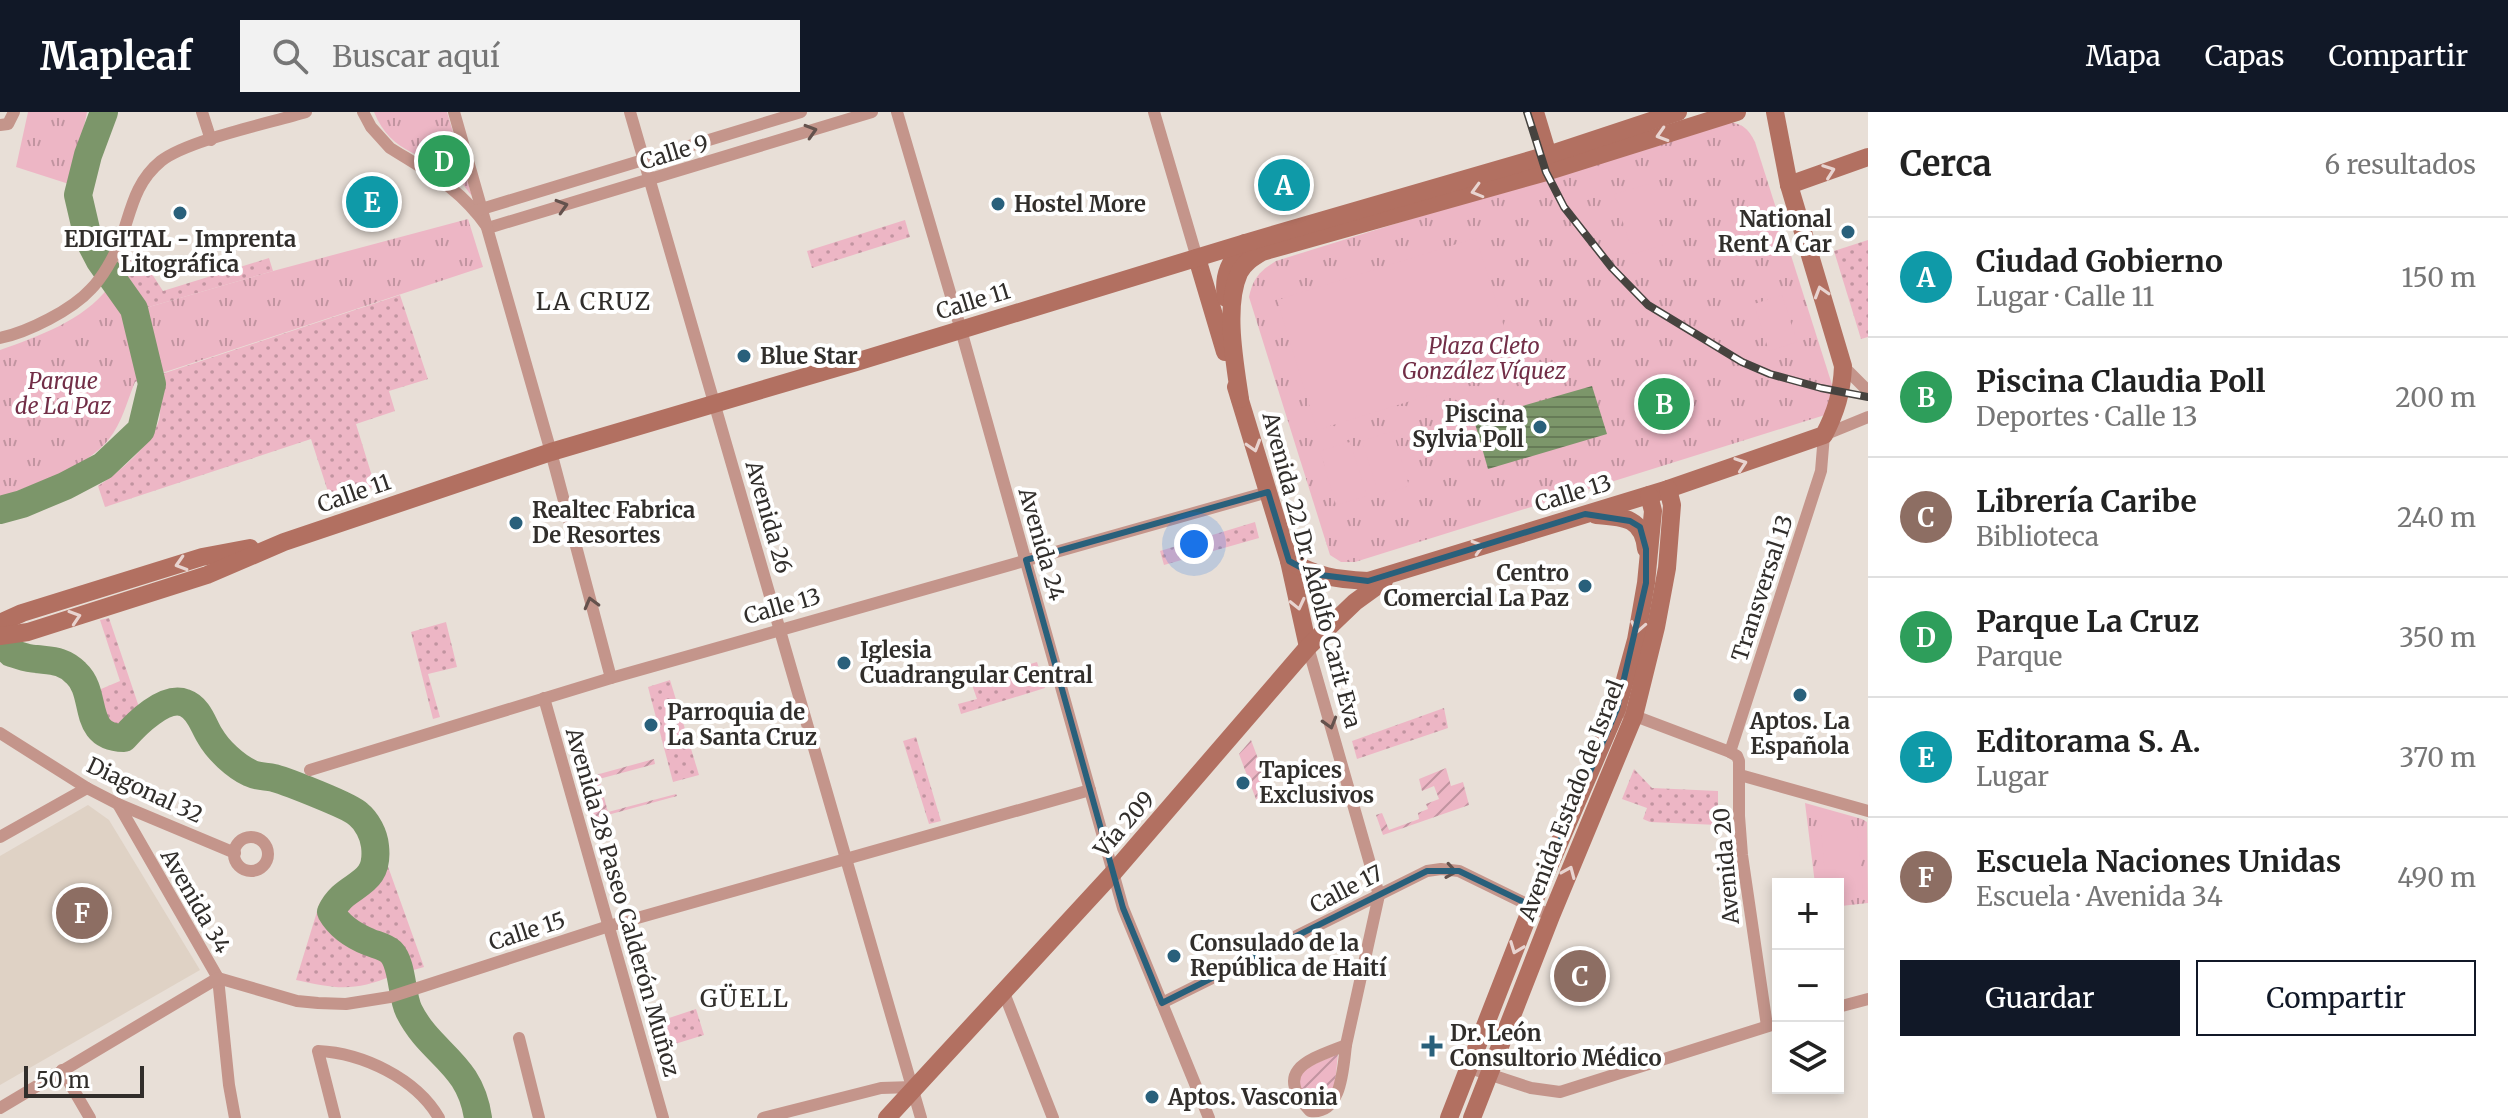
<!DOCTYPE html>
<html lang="es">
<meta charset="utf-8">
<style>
:root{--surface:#fff;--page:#f2f2f2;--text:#222;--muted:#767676;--line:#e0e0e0;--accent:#111827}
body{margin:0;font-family:Merriweather,serif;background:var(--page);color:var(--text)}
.controls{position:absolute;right:24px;bottom:24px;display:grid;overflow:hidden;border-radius:0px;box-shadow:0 4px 12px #0003}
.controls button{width:72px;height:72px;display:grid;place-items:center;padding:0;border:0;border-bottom:2px solid var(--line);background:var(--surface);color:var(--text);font:40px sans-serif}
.scale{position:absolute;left:24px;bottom:20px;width:120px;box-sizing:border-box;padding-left:8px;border:4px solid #312e2b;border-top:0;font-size:22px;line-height:28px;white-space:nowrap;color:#312e2b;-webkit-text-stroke:6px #fff;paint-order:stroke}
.you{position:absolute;left:1194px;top:432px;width:28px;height:28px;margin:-20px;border:6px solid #fff;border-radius:50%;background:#1a73e8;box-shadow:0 0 0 12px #1a73e833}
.badge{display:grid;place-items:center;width:52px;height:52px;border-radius:50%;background:var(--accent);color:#fff;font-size:26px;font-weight:700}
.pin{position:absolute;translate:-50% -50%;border:4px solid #fff;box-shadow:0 2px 8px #0006}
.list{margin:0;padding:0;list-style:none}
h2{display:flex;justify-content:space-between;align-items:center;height:104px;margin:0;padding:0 32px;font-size:34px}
h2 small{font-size:26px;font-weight:400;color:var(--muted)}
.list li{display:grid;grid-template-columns:52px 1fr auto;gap:24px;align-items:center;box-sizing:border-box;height:120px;padding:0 32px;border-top:2px solid var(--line)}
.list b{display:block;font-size:30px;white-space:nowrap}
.list p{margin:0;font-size:26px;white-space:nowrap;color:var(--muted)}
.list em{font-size:26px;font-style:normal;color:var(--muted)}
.actions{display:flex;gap:16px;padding:24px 32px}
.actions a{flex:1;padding:18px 0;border:2px solid var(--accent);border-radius:0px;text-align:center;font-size:28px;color:var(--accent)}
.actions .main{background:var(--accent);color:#fff}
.icon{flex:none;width:44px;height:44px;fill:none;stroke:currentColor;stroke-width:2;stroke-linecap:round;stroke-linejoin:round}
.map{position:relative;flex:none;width:1868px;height:1006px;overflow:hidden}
header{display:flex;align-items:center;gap:48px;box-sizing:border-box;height:112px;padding:0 40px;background:var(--accent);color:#fff}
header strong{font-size:38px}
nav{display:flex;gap:44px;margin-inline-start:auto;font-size:28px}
.search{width:560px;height:72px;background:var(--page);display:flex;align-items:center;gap:20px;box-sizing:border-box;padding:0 28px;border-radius:0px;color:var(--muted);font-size:30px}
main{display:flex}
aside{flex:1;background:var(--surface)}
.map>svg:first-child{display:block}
</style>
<header>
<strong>Mapleaf</strong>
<div class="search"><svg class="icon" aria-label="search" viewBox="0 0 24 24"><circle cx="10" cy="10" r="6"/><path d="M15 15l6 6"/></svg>Buscar aquí</div>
<nav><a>Mapa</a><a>Capas</a><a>Compartir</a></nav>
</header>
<main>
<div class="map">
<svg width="1868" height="1006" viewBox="0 0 1868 1006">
<defs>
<pattern id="grass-dots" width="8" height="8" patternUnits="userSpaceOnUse" patternTransform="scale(2)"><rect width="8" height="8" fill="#edb6c5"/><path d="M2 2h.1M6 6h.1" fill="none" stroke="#c194a0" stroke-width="1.8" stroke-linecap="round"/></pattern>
<pattern id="park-tufts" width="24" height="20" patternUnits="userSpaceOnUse" patternTransform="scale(2)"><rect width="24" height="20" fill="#edb6c5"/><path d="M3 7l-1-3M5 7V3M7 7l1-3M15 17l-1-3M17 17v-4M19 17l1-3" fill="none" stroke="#c194a0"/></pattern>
<pattern id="garden-furrows" width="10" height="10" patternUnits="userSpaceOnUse" patternTransform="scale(2)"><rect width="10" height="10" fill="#edb6c5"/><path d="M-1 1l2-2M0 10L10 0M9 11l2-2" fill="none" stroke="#c194a0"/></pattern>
<pattern id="water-rules" width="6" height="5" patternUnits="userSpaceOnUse" patternTransform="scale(2)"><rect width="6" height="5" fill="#7c966a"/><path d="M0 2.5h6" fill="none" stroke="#667b57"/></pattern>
</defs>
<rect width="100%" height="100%" fill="#e8dfd7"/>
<polygon fill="#dfd2c5" points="88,693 109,708 200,858 0,973 0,744"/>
<g fill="url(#grass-dots)">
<polygon points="905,108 910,125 812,156 807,139"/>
<polygon points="1868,128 1868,225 1861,227 1834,139"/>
<polygon points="122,142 150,159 163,179 269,146 273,159 142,197 130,175 114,159"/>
<path d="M400,183l28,84 -39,12 6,20 -39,13 19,62 -44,15 -20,-62 -206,68 -7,-21c20,-13 54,-41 61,-66 3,-13 0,-32 0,-45z"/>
<polygon points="1255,410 1259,426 1164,453 1160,439"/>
<polygon points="109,506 141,601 118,618 103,610 101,577 120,569 100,508"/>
<polygon points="446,510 457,555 428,562 440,605 433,607 411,520"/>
<polygon points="1037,550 1045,576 961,602 958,592 977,587 971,570"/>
<polygon points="670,568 699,663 673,670 648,575"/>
<polygon points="1444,596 1448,616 1357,647 1352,629"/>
<polygon points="916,625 941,709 929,712 903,629"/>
<polygon points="1634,657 1652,676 1718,679 1718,713 1650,710 1643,707 1647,696 1622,687"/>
<path d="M386,749l38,106 -14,4c-3,-8 -5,-18 -10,-24 -15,-17 -41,-10 -54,-36l5,-10 21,-15z"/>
<path d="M320,790c8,14 15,26 27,36 19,15 45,9 47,37 -40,17 -57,14 -98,5z"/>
<polygon points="696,897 704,923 662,936 654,911"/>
</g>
<g fill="url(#park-tufts)">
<polygon points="28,0 87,0 72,73 16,55"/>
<path d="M374,0h73l25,84c-5,-6 -10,-14 -16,-19 -33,-26 -64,-21 -82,-65z"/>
<path d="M1722,10c17,-1 26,5 33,20l80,252 -10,21 -470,147h-14l-11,-7 -81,-258c4,-19 11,-26 27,-36z"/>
<path d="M468,107l15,48 -348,115c-8,19 -13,41 -26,57 -23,30 -75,44 -109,59v-148c37,-13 84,-30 108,-62l20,25 145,-42z"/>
<polygon points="1805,691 1862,707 1867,710 1868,791 1841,794 1838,772 1815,772"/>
</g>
<g fill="url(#garden-furrows)">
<polygon points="1251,628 1272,684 1257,690 1239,642"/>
<polygon points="654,647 655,652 599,667 608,700 676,682 677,684 593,707 581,667"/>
<polygon points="1446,656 1451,674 1463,670 1469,693 1383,723 1376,703 1382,701 1389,718 1419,707 1418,701 1428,697 1426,692 1439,687 1434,674 1422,679 1419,667"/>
<polygon points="1338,942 1335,971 1327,991 1312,994 1299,973 1299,963 1310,954"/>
</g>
<g fill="#edb6c5">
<polygon points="1648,72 1666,132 1633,142 1614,82"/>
<polygon points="1476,126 1517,256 1317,318 1277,188"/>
<polygon points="1782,183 1797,230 1769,239 1754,192"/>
<polygon points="1393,319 1409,374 1379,383 1362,329"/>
<polygon points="1350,330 1367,384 1336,393 1320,339"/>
<polygon points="1857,716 1863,780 1838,782 1838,772 1826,772 1821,720"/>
</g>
<g fill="url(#water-rules)">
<polygon points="1650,273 1657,276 1659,281 1669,281 1674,290 1667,297 1666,311 1661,313 1653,310 1653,300 1657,296 1656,293 1645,288 1643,283"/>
<polygon points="1592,274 1607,322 1488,357 1474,308"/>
</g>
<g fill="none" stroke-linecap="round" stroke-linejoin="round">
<g stroke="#7c966a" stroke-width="28">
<polyline points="0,398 22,392 65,374 103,354 141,318 152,272 134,197 100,149 88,126 78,83 88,43 104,0"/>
<path d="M11,541c8,2 16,6 25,6 16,2 27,1 40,14 23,21 4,64 48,65 12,-14 41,-43 61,-35 14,5 18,22 25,33 8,14 25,30 40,37 8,4 16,3 24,5 14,4 76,28 84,36 9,7 16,21 17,32 5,43 -30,35 -44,66 8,14 23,24 38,30 7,3 17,5 22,10 12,12 10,43 18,59 22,44 61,51 69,107"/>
</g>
<g stroke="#c4958b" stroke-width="12">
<polyline points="202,0 211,28"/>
<path d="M363,0l8,15 19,21c40,25 70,40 98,80l384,-116"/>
<polyline points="454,0 551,340 611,566"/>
<polyline points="630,0 921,1006"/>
<polyline points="897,0 961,218 1123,796 1209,1006"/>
<polyline points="1154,0 1197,146"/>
<polyline points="0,13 8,12 14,0"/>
<polyline points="475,99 801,0"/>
<path d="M0,226c28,-6 72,-28 91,-49 11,-11 23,-32 29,-47 11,-30 14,-59 41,-81 27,-21 109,-38 145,-49"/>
<polyline points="1843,254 1868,279"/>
<polyline points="1308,535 1379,783 1346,933"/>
<polyline points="544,586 663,1006"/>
<polyline points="1627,601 1730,640 1737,644 1739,649 1739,704 1742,743 1767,914"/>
<polyline points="0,621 87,676 118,692 235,741"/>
<polyline points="1730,640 1821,359 1824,323 1868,305"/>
<polyline points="310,658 611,566 1268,380"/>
<polyline points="1740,663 1868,699"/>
<polyline points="118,692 218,866 229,973 235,1006"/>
<polyline points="0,725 87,676"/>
<circle cx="251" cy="742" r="17"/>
<polyline points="1004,881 1053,1006"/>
<polyline points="1162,891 1427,759 1441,757 1459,759 1551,804"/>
<polyline points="1838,895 1868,887"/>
<polyline points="519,926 539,1006"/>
<path d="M1346,933c-3,23 -4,70 -36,66 -39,-42 1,-52 36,-66z"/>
<polyline points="1470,956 1531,976 1560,980 1778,911"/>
<polyline points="62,958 90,1006"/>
<polyline points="0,996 218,866 297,889 318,891 346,892 390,885 609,814 1090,678"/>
<path d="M335,1006l-17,-67c44,2 98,27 121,67"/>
<polyline points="763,1006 881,976 913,975"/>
</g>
<g stroke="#b27061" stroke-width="18">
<polyline points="1535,0 1548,43"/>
<polyline points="1789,73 1868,45"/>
<polyline points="1197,146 1225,240"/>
<path d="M1226,186c-4,-24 5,-38 19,-55"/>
<polyline points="1236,275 1289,449 1308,535"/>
<path d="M1240,287c-5,-35 -16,-92 -1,-126 5,-10 13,-15 23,-21l284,-80 191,-60"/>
<path d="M1596,403c27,2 47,2 50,34"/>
<path d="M1289,449c30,16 45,18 79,20l300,-92 156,-54c12,-23 18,-43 19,-69l-54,-181 -14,-73"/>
<polyline points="0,511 22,501 202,445 250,436"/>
<polyline points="0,524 28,520 207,463 284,430 551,340 856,250 1245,131 1548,43 1678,0"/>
<polyline points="887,1006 1113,761 1308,535 1355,490 1384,469"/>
<polyline points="1449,1006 1532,794 1617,597 1636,528 1646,471 1653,399 1649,383"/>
<polyline points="1472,1006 1551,804 1634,604 1656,515 1667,456 1672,393 1668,377"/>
</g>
<defs>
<polyline id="rail" points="1527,0 1546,60 1564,95 1612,156 1648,193 1742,250 1770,262 1821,276 1868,285"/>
</defs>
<use href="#rail" stroke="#46433f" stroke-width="8"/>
<use href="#rail" stroke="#fff" stroke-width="5" stroke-dasharray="15" stroke-linecap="butt"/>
</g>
<defs><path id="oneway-chevron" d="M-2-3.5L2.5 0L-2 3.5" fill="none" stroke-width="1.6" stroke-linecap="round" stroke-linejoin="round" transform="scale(2)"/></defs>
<g stroke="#64524d">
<use href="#oneway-chevron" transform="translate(811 19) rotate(-17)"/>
<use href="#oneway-chevron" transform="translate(562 94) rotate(-17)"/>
<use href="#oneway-chevron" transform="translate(591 491) rotate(-105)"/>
<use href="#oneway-chevron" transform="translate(1330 611) rotate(74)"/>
<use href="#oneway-chevron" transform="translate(1451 759) rotate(9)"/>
</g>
<g stroke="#e8d4d0">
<use href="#oneway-chevron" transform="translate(1662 23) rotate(163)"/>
<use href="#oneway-chevron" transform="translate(1829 59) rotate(-20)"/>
<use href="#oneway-chevron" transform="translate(1477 79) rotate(164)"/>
<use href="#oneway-chevron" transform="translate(1821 180) rotate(-107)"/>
<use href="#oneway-chevron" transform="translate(1254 334) rotate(73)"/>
<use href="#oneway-chevron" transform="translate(1741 352) rotate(-19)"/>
<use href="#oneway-chevron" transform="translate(1478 435) rotate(-17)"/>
<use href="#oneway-chevron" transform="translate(181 452) rotate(163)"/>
<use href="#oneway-chevron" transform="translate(1298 492) rotate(77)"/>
<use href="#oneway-chevron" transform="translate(75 505) rotate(-18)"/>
<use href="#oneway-chevron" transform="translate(1638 515) rotate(101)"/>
<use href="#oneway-chevron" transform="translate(1569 760) rotate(-67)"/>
<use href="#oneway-chevron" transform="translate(1516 836) rotate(111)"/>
</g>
<path fill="none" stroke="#29607b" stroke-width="6" stroke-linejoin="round" d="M1268,380l21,69 24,13 55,7 217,-67 45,7 10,6 6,22v34l-29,126 -85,197 -73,-35h-32l-265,132 -39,-95 -97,-348z"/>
<g fill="#29607b" stroke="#fff" stroke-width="3">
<circle cx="998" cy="92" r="8"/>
<circle cx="180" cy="101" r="8"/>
<circle cx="1848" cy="120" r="8"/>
<circle cx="744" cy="244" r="8"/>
<circle cx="1540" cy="315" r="8"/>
<circle cx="516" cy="411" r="8"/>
<circle cx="1585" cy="474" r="8"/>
<circle cx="844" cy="551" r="8"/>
<circle cx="1800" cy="583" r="8"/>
<circle cx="651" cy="613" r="8"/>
<circle cx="1243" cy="671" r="8"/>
<circle cx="1174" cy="844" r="8"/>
<path d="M1428 922h8v8h8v8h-8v8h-8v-8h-8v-8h8z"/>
<circle cx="1152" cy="985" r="8"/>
</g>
<g text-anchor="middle" stroke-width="8" stroke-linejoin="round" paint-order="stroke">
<g font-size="22" fill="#312e2b" stroke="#fff">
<text transform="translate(674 40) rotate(-17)" y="8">Calle 9</text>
<text transform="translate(973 189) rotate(-17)" y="8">Calle 11</text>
<text transform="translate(354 381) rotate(-19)" y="8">Calle 11</text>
<text transform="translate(1573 381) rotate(-17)" y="8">Calle 13</text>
<text transform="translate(769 405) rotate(74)" y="8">Avenida 26</text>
<text transform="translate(1042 432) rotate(74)" y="8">Avenida 24</text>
<text transform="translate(1312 458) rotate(75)" y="8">Avenida 22 Dr. Adolfo Carit Eva</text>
<text transform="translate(1762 476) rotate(-72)" y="8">Transversal 13</text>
<text transform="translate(782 494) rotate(-16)" y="8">Calle 13</text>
<text transform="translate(145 678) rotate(25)" y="8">Diagonal 32</text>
<text transform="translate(1571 688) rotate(-69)" y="8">Avenida Estado de Israel</text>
<text transform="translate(1124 712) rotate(-49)" y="8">Vía 209</text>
<text transform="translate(1726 754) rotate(-95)" y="8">Avenida 20</text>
<text transform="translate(1346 777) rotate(-27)" y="8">Calle 17</text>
<text transform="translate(196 789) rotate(60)" y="8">Avenida 34</text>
<text transform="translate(623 790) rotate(74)" y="8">Avenida 28 Paseo Calderón Muñoz</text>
<text transform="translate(527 819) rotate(-18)" y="8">Calle 15</text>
</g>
<g font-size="22" font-weight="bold" fill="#312e2b" stroke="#fff" text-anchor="start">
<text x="1014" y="100">Hostel More</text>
<text x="1832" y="115" text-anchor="end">National<tspan x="1832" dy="25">Rent A Car</tspan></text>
<text x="180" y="135" text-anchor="middle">EDIGITAL - Imprenta<tspan x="180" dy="25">Litográfica</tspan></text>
<text x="760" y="252">Blue Star</text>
<text x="1524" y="310" text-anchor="end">Piscina<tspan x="1524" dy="25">Sylvia Poll</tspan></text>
<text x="532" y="406">Realtec Fabrica<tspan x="532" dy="25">De Resortes</tspan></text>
<text x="1569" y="469" text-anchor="end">Centro<tspan x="1569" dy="25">Comercial La Paz</tspan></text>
<text x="860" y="546">Iglesia<tspan x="860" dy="25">Cuadrangular Central</tspan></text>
<text x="667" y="608">Parroquia de<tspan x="667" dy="25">La Santa Cruz</tspan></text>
<text x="1800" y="617" text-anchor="middle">Aptos. La<tspan x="1800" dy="25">Española</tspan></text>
<text x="1259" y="666">Tapices<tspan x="1259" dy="25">Exclusivos</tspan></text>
<text x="1190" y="839">Consulado de la<tspan x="1190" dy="25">República de Haití</tspan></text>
<text x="1450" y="929">Dr. León<tspan x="1450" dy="25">Consultorio Médico</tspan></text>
<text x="1168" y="993">Aptos. Vasconia</text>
</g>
<g font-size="22" font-style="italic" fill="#722e47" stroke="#fff">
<text x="1484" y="242">Plaza Cleto<tspan x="1484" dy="25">González Víquez</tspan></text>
<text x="63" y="277">Parque<tspan x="63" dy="25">de La Paz</tspan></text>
</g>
<g font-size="24" letter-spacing="2" fill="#312e2b" stroke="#fff">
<text x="594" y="198">LA CRUZ</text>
<text x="745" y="895">GÜELL</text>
</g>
</g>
</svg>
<div class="controls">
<button>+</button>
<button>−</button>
<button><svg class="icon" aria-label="layers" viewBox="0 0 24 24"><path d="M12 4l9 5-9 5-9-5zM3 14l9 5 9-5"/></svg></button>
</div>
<div class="scale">50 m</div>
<div class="you"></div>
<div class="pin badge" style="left:1284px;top:73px;background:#0f9aa8">A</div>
<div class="pin badge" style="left:1664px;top:292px;background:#2e9e5b">B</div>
<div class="pin badge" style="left:1580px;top:864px;background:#8d6e63">C</div>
<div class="pin badge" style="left:444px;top:49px;background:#2e9e5b">D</div>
<div class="pin badge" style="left:372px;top:90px;background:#0f9aa8">E</div>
<div class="pin badge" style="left:82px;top:801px;background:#8d6e63">F</div>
</div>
<aside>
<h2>Cerca<small>6 resultados</small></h2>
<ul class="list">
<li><span class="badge" style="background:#0f9aa8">A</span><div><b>Ciudad Gobierno</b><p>Lugar · Calle 11</p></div><em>150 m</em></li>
<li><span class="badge" style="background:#2e9e5b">B</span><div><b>Piscina Claudia Poll</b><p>Deportes · Calle 13</p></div><em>200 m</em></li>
<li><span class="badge" style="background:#8d6e63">C</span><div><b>Librería Caribe</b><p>Biblioteca</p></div><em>240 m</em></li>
<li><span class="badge" style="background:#2e9e5b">D</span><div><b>Parque La Cruz</b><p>Parque</p></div><em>350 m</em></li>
<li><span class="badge" style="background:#0f9aa8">E</span><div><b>Editorama S. A.</b><p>Lugar</p></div><em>370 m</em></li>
<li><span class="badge" style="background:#8d6e63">F</span><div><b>Escuela Naciones Unidas</b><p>Escuela · Avenida 34</p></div><em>490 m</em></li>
</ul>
<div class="actions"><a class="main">Guardar</a><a>Compartir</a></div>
</aside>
</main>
